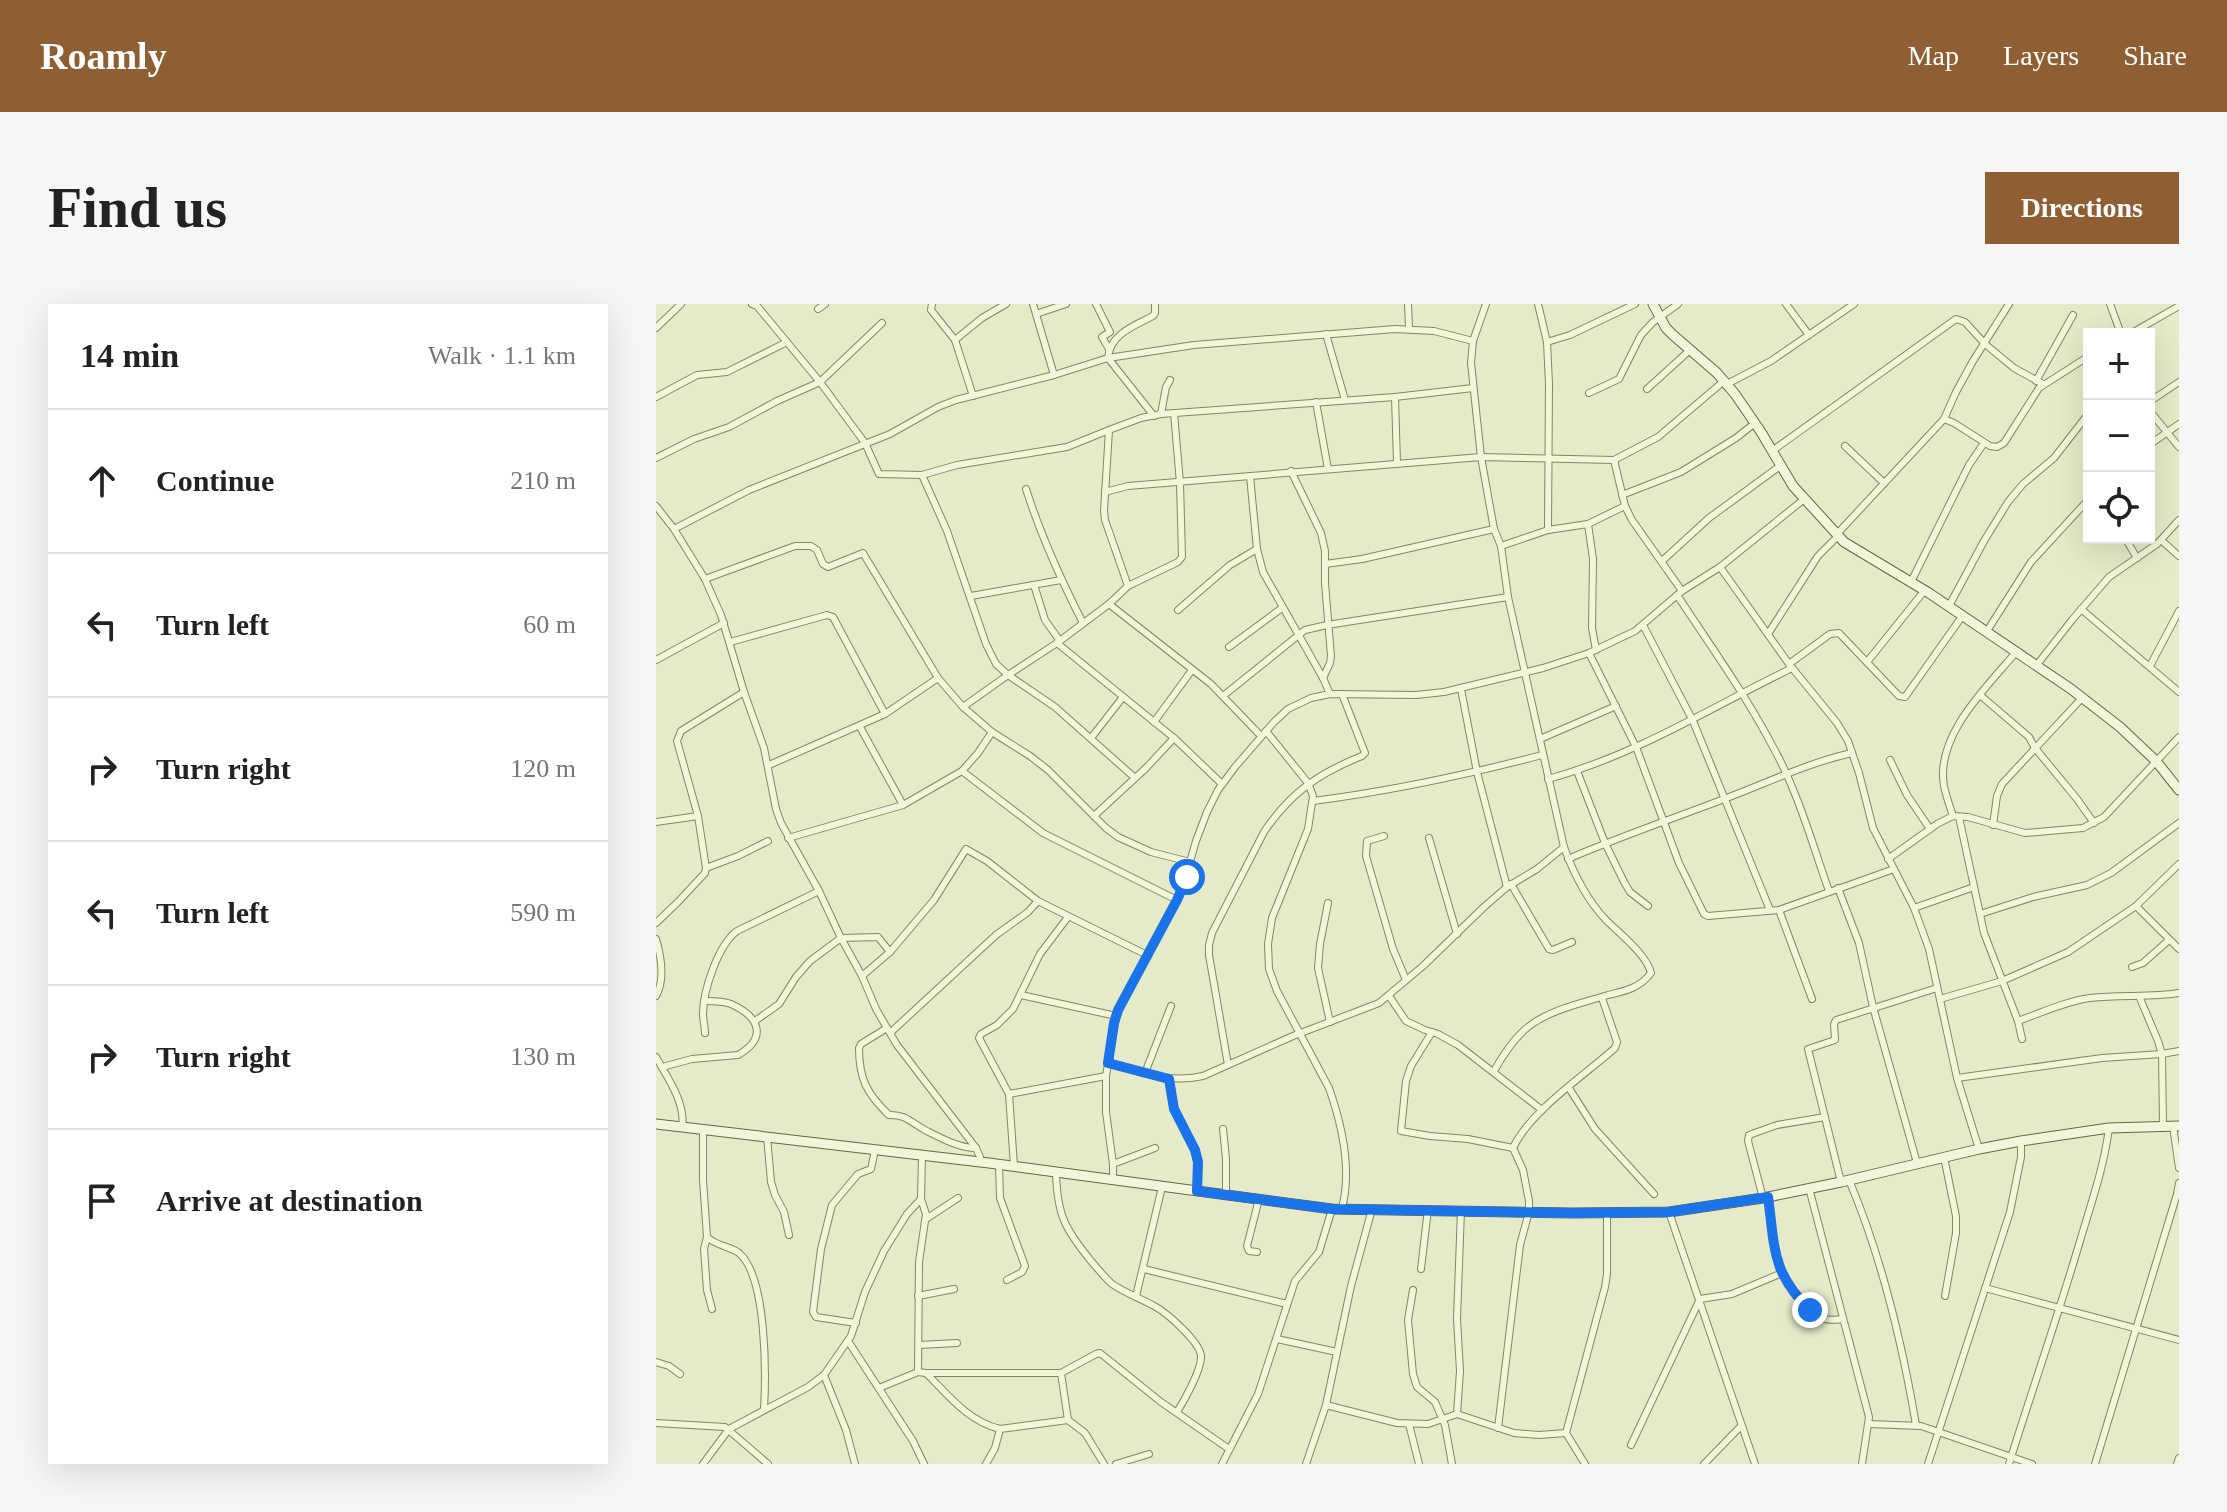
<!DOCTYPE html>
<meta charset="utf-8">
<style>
:root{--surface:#fff;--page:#f6f6f6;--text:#222;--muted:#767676;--line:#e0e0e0;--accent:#905e33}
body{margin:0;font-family:Georgia,serif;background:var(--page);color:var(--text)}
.controls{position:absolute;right:24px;top:24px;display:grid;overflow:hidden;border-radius:0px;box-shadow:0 8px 32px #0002}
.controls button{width:72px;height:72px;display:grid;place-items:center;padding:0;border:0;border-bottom:2px solid var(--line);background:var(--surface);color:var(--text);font:40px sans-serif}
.stop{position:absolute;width:24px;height:24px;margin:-18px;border:6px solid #1a73e8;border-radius:50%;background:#fff}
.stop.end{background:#1a73e8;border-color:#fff;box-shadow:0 2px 8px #0008}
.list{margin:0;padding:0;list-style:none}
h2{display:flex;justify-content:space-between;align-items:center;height:104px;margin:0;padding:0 32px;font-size:34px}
h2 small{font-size:26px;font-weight:400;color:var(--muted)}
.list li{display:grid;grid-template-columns:52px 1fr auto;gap:24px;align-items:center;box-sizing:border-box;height:144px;padding:0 32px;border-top:2px solid var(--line)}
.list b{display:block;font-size:30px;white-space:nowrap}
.list em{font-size:26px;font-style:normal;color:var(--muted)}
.icon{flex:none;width:44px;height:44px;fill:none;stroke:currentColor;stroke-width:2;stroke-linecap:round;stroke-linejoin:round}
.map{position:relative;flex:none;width:1523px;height:1160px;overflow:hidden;border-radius:0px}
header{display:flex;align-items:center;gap:48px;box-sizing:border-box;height:112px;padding:0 40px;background:var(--accent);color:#fff}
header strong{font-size:38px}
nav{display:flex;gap:44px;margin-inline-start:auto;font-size:28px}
.intro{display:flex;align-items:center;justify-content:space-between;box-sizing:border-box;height:192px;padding:0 48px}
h1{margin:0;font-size:56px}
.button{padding:20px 36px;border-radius:0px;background:var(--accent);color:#fff;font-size:28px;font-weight:700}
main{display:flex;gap:48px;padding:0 48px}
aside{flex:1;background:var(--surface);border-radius:0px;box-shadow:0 8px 32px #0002}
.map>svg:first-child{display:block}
</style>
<header>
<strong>Roamly</strong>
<nav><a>Map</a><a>Layers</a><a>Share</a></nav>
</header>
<div class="intro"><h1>Find us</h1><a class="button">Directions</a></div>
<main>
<aside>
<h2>14 min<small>Walk · 1.1 km</small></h2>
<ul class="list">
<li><svg class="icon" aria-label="ahead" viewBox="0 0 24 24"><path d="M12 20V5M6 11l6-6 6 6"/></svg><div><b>Continue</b></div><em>210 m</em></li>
<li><svg class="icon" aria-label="left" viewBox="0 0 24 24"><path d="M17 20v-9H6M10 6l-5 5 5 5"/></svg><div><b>Turn left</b></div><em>60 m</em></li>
<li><svg class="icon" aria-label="right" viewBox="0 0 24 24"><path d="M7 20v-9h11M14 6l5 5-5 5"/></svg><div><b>Turn right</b></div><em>120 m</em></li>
<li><svg class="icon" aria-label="left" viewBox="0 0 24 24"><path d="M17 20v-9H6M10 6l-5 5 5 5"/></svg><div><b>Turn left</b></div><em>590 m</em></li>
<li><svg class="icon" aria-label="right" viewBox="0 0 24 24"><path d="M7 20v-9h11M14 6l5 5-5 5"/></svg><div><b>Turn right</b></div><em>130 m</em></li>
<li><svg class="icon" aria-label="arrive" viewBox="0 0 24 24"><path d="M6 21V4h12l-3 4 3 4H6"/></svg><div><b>Arrive at destination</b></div></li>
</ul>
</aside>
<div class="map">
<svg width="1523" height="1160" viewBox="0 0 1523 1160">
<rect width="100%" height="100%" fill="#e5ebc8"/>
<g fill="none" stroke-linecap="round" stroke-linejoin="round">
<defs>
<g id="street">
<polyline points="96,0 101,2 164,78 209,139 223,170 266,171 301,161 411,143 453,126"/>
<polyline points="276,0 275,6 299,36 317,92"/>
<polyline points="377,0 398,71"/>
<polyline points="440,0 454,28 446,33 453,45"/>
<polyline points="752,0 753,24"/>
<path d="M830,0l-13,37 -2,22 10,94 13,72 7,17 7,51 56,250c9,25 23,53 42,73 13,13 41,35 45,53 -11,15 -26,18 -43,22 -26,8 -59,15 -80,32 -15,12 -25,28 -34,44"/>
<polyline points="882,0 891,38 893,80 892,226"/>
<polyline points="1130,0 1153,31"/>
<polyline points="1454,0 1465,30"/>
<polyline points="162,5 169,0"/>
<polyline points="380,10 410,0"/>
<polyline points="0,24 25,0"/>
<polyline points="670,30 689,96"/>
<polyline points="1474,30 1523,2"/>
<polyline points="299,36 326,14 350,0"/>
<polyline points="891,38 914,31 979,0"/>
<polyline points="1380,77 1417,11"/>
<polyline points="1071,80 1115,57 1198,0"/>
<polyline points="991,85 1034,46"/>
<polyline points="933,89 963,75 985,31 997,18 1022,0"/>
<polyline points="0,93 41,71 71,68 131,38"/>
<polyline points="739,93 741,159"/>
<polyline points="660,98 672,165"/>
<polyline points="1493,98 1523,78"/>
<polyline points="1493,106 1523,143"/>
<polyline points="505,110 510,83 514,76"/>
<path d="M498,112l-46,-58c2,-24 26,-32 45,-42l2,-3v-9"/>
<polyline points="1288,115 1300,88 1317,57 1353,0"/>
<polyline points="1493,141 1523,120"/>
<polyline points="1189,142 1228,179"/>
<polyline points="1116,147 1300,15 1309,18 1329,40 1358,64 1387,80"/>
<polyline points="0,154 38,135 73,123 121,97 164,78 226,19"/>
<polyline points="958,156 969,202 976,216 1026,287"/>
<polyline points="635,167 665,229 669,247 669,279 675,352 674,359 667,374"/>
<polyline points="266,171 291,227 330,340 340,360 352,371 399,403 479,474"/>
<polyline points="594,172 601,245 607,268 667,374 674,390"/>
<path d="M370,185c15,47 35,91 57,134"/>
<polyline points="449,188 472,182 825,153 958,156 1002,133 1068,77"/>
<polyline points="966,191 1025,168 1080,134 1099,119"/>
<polyline points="0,202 18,225 49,275 65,311 88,388 108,444 120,505 125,519 163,587 185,634 206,672 220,705 241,741 320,844 324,853 322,858"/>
<polyline points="932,220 937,255 936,324 940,346"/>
<polyline points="18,225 93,186 234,130 282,103 300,96 398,71 452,54 538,41 739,25 778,27 817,37"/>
<polyline points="1181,230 1288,115 1298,119 1334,142 1341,143 1348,139 1383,84 1433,52"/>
<polyline points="1469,234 1481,254"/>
<polyline points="1505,236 1523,252"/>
<polyline points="845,242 892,226 932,220 969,202"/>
<polyline points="1006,257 1053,214 1124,162"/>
<polyline points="669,260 706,255 838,225"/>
<polyline points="1064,263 1133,360 1181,419 1192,437 1203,469 1217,524 1258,604 1273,645 1301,774 1323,845"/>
<polyline points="49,275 139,242 155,242 161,246 167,260 172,263 207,249 282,374 307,403 336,428 374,452 392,466 450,524 462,533 495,548 534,558"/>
<polyline points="1255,278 1313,161 1328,139"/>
<polyline points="378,281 389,316 404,337"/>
<polyline points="472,282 449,216 448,207 453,126 485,114 505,110 739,93 817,84"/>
<path d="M1021,291c33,50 68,99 96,152 25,45 39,96 56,144"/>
<polyline points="315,292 405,276"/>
<polyline points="453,300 555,380 605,432"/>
<polyline points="1293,302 1328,237 1352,198 1367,180 1398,154 1433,109"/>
<polyline points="1425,305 1523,388"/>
<polyline points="522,306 574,261 601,245"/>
<polyline points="987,321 1037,417 1114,606"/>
<polyline points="1331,327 1375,258 1433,195"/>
<polyline points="1112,330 1162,252 1182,232"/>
<polyline points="74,338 171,311 177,313 229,410"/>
<polyline points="401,339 518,434 566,480"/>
<polyline points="573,343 626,304"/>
<polyline points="933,349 980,443 1023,559 1048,610 1052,612 1123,606 1238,565"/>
<polyline points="0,356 68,319"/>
<polyline points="1211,358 1269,286"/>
<polyline points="1133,360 1174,330 1183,329 1243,392 1249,393 1307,311"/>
<polyline points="1380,362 1416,316 1453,273 1501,240 1523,216"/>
<polyline points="1494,362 1523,307"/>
<polyline points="805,385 821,468 851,583"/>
<polyline points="1324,391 1373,433 1379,444 1421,495 1438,519"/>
<polyline points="567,392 649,326 671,321 852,293"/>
<polyline points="307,403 352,371 401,339 453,300 472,282 522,258 526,253 524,179 518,109"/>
<polyline points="498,418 536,366"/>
<polyline points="204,423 247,501"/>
<path d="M610,427l42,52 5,13 -5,33 -36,89 -4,26 1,25 8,22 52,97c13,37 23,82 13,120"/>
<polyline points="435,434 467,393"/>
<polyline points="884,435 960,402"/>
<polyline points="1234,456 1251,491 1274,525"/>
<polyline points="113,461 229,410 282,374"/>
<polyline points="306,467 387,529 521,596"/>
<polyline points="921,467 949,539 968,578 974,588 992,602"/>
<path d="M892,475c88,-24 164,-72 244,-111"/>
<path d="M657,497c78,-10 153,-26 229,-46"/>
<polyline points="438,512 490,464 518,434"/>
<path d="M1297,512c-3,-9 -7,-20 -9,-30 -9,-51 43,-99 73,-135"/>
<polyline points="1303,513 1328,629 1362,717 1366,735"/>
<polyline points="0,518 42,512"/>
<polyline points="1337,521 1341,492 1346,480 1426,394"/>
<polyline points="728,532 711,537 710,552 737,645 750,676"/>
<polyline points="132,534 247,501 306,467 322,449 336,428"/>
<polyline points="773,534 801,630"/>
<path d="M912,555c51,-22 104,-40 156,-60 43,-16 83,-36 128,-46"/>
<polyline points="1232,555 1281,520 1297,512 1312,513 1369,529 1427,524 1448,513 1523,433"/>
<polyline points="50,564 82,552 112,537"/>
<polyline points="855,580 893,645 897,646 916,638"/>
<polyline points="1182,584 1203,639 1217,703 1261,859"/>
<polyline points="672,599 664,640 662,664 674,718"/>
<polyline points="1480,602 1523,645"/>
<polyline points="1258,604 1318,583"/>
<polyline points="1123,606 1156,695"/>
<polyline points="1324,610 1377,593 1431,581 1455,569 1523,519"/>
<polyline points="0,619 22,598 49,569 50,564 42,512 21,437 25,427 88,388"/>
<path d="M0,635c5,17 9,41 0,57"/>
<polyline points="1476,663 1487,659 1513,636"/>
<polyline points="206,672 234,648 278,596 310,545 331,557 382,597 491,651"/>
<polyline points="365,691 460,712"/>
<polyline points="733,692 750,717 769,726 782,730 802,741 886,806"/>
<polyline points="1483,692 1502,737 1506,750 1507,823"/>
<polyline points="1284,695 1346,677 1412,648 1480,602 1523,560"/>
<polyline points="99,717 123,700 140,673 154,657 185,634 222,633 234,648"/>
<path d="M1362,717c23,-8 48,-20 72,-23 30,-4 60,0 89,-5"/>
<path d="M231,724l-26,16 -2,4c0,31 8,46 30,67 16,-1 23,8 36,15 16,8 34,18 51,18"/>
<polyline points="776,728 755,762 750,777 745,827 774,832 812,835 857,844"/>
<path d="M49,729c0,-6 -2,-13 -2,-19 0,-23 15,-69 34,-83l82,-40"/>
<polyline points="234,729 340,631 372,608 382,597"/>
<path d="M0,753c11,20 30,46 26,70"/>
<path d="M452,759c35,9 58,21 95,13l90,-40 86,-33 44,-37 61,-59 23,-20 30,-18 27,-22"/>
<path d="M572,761l-19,-110v-10l3,-12 52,-101c26,-39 55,-59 98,-76l3,-3 -23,-59"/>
<path d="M6,763l30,-8 46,-4c31,-18 20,-39 -7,-51 -8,-3 -18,-3 -26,-3"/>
<polyline points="489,769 515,702"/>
<polyline points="1301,774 1446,754 1506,750 1523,747"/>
<polyline points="513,775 518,805 539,846 542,858 541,887"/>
<polyline points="913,784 939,825 998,890"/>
<polyline points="353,790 450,772"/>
<polyline points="1517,822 1523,864"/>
<polyline points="47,825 47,876 51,933 48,945 51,986 56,1005"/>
<polyline points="567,825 570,855 570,890"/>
<polyline points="111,832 115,878 119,891 128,908 133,931"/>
<path d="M857,844c17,-37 72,-73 102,-100l2,-6 -15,-44"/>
<polyline points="1288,853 1300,912 1300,929 1289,992"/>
<polyline points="343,860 344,894 369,962 366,968 351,976"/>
<polyline points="457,860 499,844"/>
<polyline points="358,862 353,790 323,734 325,730 341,721 357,705 384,650 412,613"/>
<path d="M400,868c1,43 9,57 35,89 7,8 14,17 21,23 13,9 30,15 44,23 12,7 44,35 45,49 1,13 -17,45 -24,56"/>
<polyline points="457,876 457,860 450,808 450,772 460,712 526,585 540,537 551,508 562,486 579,463 618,418 632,405 655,394 674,390 760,391 788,388 887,364 933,349 979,327 1026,287 1064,263 1147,196"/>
<path d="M1193,876c33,78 53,162 67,245"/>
<polyline points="1185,878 1152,745 1179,736 1178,720 1180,716 1281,684"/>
<polyline points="1153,884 1213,1113 1206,1160"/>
<path d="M1112,893c5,41 5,76 36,107 14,14 18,18 39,15"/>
<polyline points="1107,894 1092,837 1093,831 1121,821 1169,813"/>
<polyline points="1013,908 1099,1160"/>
<polyline points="270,915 302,894"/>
<path d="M51,933c9,9 23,9 32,16 28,24 27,122 25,156"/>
<polyline points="601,948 593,947 591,942 603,895"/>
<polyline points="488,965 631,1000"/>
<polyline points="765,965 772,905"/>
<polyline points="1329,984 1523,1036"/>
<polyline points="757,986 752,1016 757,1070 761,1083 779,1098 789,1121 796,1160"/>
<polyline points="262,992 298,985"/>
<polyline points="480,992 506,883"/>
<polyline points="200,1019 160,1013 157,1008 165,945 176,901 202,870 215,865 219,846"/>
<polyline points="621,1035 681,1048"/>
<polyline points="192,1037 257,1137 268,1160"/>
<polyline points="263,1041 301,1039"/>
<polyline points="0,1058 13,1062 24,1070"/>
<polyline points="262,1068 263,958 270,910 265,895 266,852"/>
<polyline points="270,1069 405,1069 440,1050 444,1049 505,1098 573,1145"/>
<polyline points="405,1069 412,1116"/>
<polyline points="168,1071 190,1126 199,1160"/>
<path d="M223,1084l39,-16 8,1c23,23 42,48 74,56l68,-9 17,13 19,31"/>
<polyline points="670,1101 741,1119 772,1120 801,1110 858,1129 883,1131 910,1129"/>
<polyline points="801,1110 804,1067 801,1015 805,906"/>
<polyline points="0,1119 69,1123 112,1160"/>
<polyline points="753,1120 763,1160"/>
<polyline points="1213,1120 1265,1122 1376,1160"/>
<polyline points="842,1124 864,941 873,908 873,897 867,866 857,844"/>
<polyline points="975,1141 1044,995 1076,990 1126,969"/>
<polyline points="47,1160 73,1125 152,1083 168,1071 195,1032 209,988 228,947 251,910 265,895"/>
<polyline points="330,1160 339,1144 344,1125"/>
<polyline points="460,1160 493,1150"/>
<polyline points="566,1160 602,1090 639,977 663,948 676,905"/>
<polyline points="650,1160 670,1101 695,982 716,905"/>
<polyline points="929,1160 910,1129 949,983 951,970 951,908"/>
<polyline points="1048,1160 1085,1122"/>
<polyline points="1272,1160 1354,908 1365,853 1365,837"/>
<path d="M1353,1160c23,-74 49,-148 71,-223 11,-37 24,-74 29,-113"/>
<polyline points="1439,1160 1521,890 1523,879"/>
<polyline points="1521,1160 1523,1154"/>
</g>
<g id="secondary">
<polyline points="997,0 1010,24 1017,31 1061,69 1079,90 1105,128 1137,182 1188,238 1273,289 1415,385 1464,423 1500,457 1523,486"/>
<polyline points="0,820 333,859 676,905 917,909 1013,908 1107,894 1185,878 1323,845 1365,837 1453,824 1523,822"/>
</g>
</defs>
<use href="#street" stroke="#85865e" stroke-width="8"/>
<use href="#secondary" stroke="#676641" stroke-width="11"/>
<use href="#street" stroke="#f1f6da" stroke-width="6"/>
<use href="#secondary" stroke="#f1f6da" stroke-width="9"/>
</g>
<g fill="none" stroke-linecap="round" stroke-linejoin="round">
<path stroke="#1a73e8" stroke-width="10" d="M531,573l-10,23 -59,110 -4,13 -6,40 61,16 5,30 21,41 3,12 -1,29 135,18 241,4 96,-1 99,-15c7,50 3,75 42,113"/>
</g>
</svg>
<div class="controls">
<button>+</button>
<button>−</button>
<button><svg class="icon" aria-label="locate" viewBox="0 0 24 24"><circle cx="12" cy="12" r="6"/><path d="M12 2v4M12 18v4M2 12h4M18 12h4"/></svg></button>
</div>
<div class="stop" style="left:531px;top:573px"></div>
<div class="stop end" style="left:1154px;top:1006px"></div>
</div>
</main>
